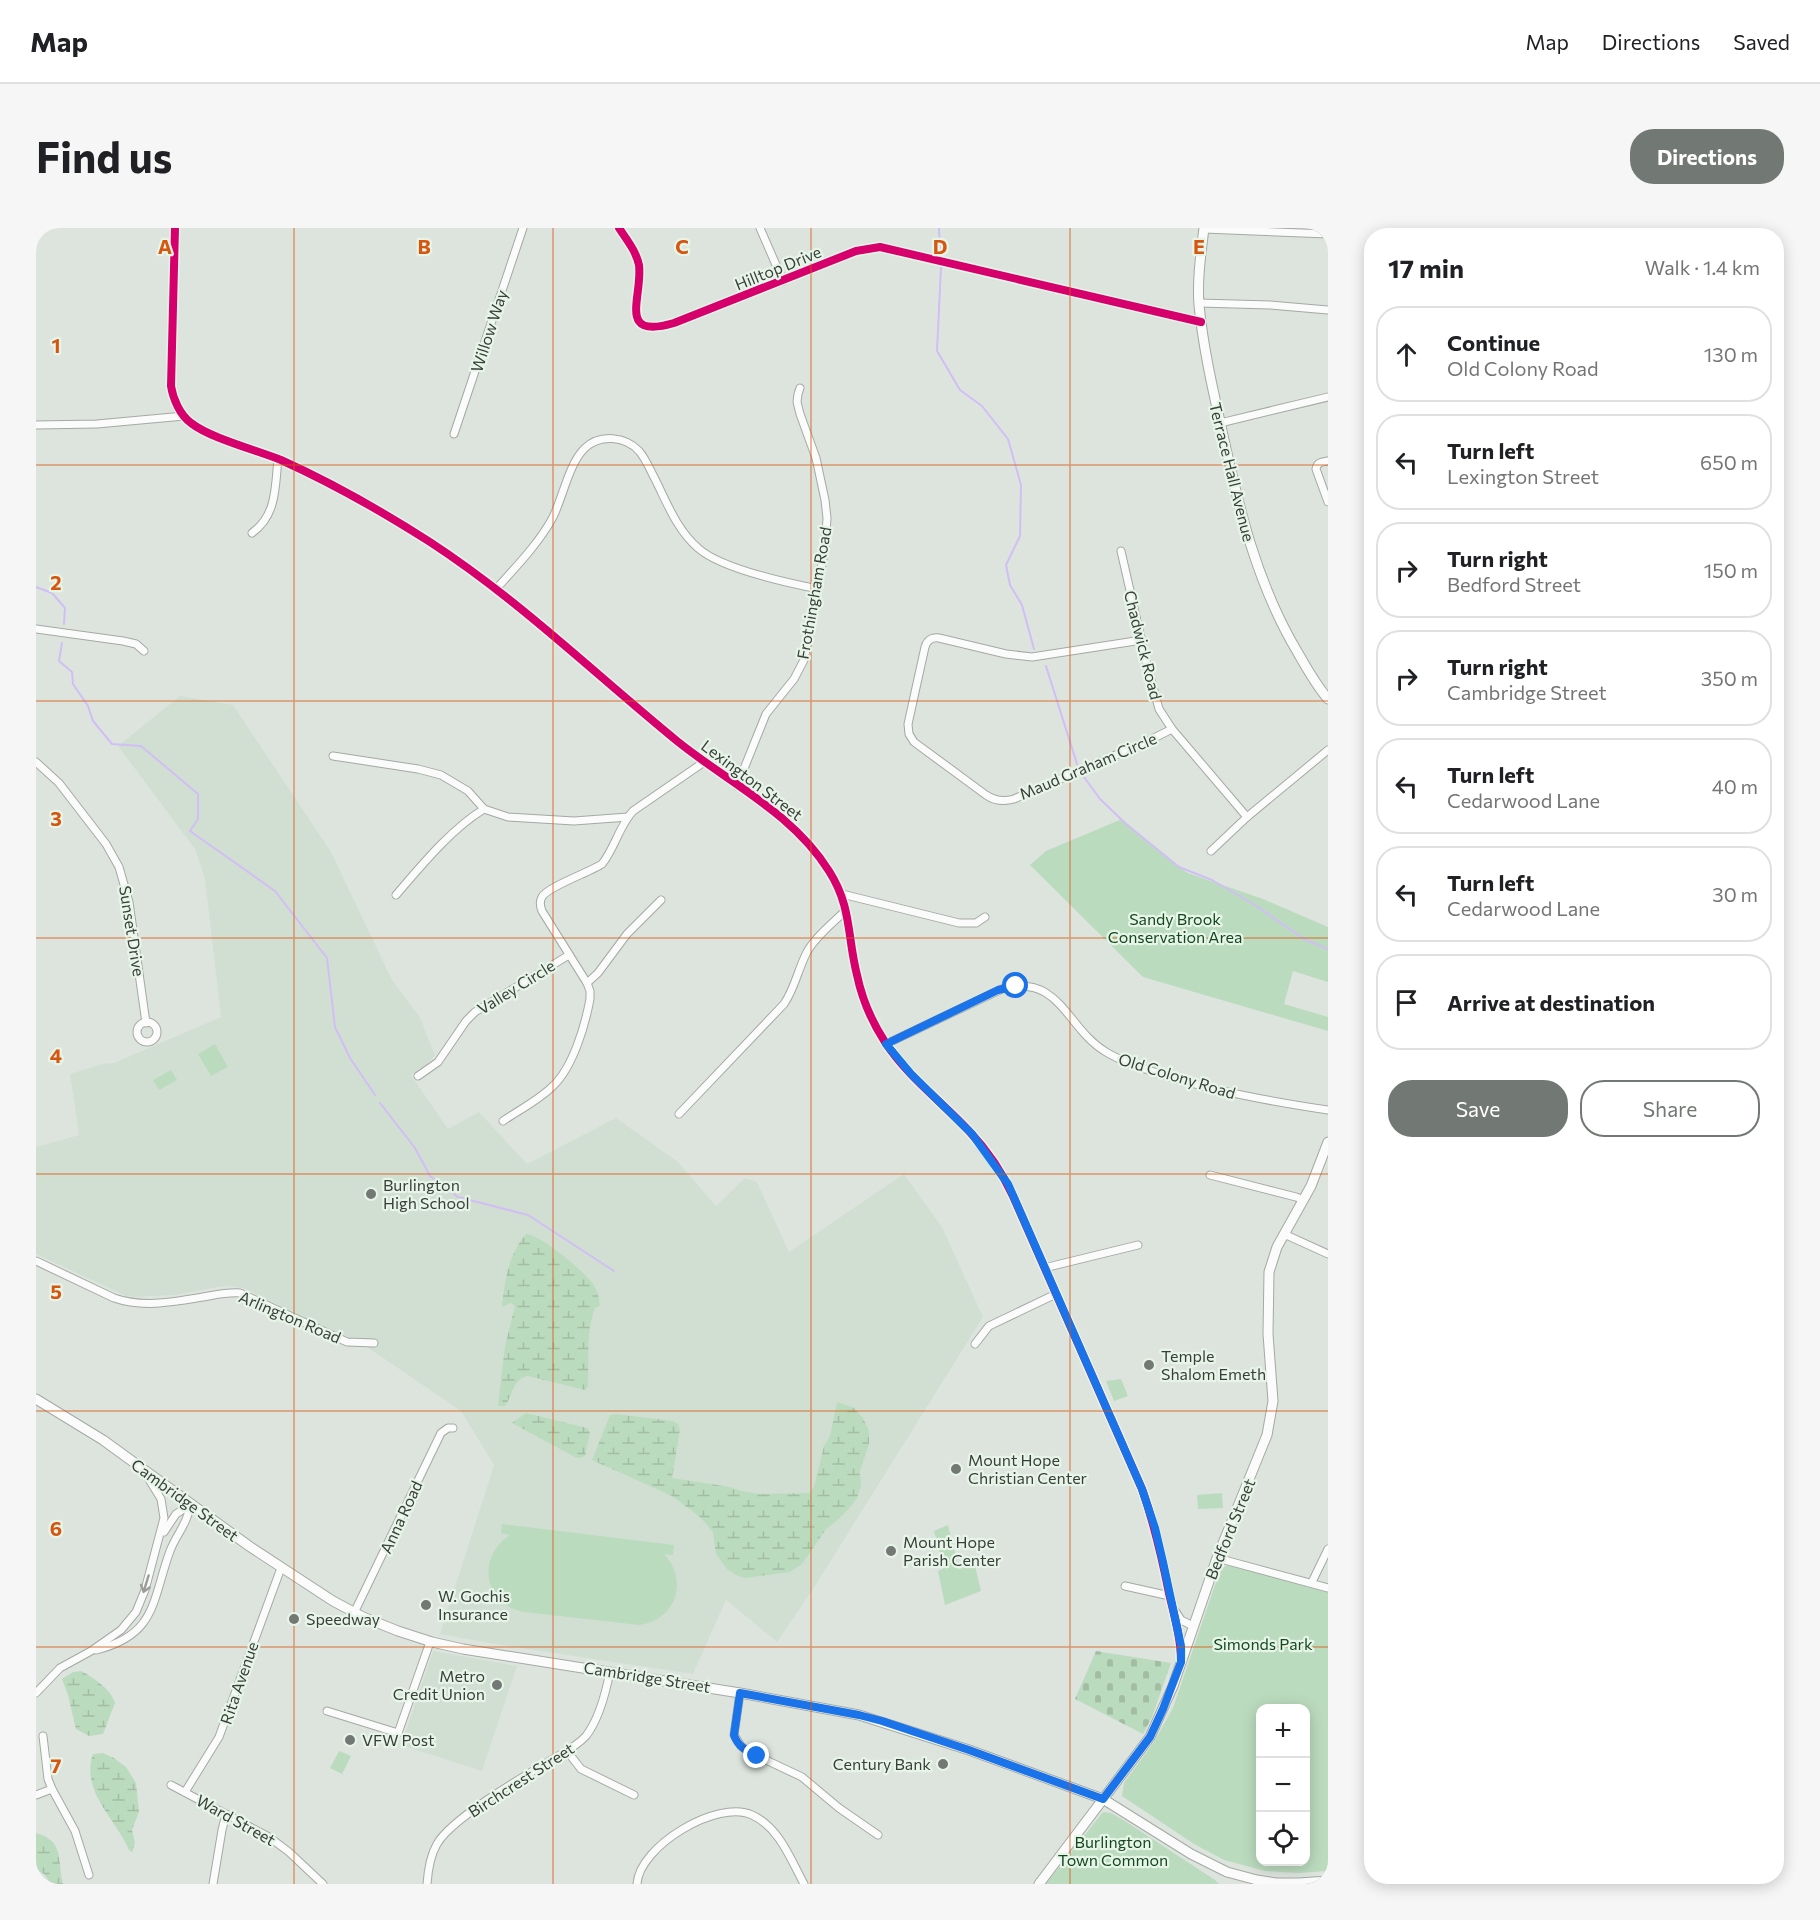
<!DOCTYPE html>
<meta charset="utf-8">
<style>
:root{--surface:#fff;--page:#f6f6f6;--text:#202124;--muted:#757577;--line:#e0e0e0;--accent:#727873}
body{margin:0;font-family:Commissioner,sans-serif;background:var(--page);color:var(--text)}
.controls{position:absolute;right:18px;bottom:18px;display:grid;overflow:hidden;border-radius:12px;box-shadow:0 3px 15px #0003}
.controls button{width:54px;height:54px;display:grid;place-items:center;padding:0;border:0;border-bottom:2px solid var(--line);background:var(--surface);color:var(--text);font:30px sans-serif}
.stop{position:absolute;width:18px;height:18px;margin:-14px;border:4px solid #1a73e8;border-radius:50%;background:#fff}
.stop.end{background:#1a73e8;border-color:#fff;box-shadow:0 2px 6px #0008}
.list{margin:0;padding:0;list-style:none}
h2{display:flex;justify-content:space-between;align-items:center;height:78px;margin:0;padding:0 24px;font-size:26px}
h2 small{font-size:20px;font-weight:400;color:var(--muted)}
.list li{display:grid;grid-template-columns:39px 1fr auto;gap:18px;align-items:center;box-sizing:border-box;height:96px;margin:0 12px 12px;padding:0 12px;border:2px solid var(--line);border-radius:24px}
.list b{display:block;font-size:22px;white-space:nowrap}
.list p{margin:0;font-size:20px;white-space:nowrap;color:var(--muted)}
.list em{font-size:20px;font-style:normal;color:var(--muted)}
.actions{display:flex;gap:12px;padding:18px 24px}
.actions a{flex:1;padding:14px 0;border:2px solid var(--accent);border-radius:24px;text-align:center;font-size:21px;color:var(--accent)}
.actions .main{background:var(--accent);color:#fff}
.icon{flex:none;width:33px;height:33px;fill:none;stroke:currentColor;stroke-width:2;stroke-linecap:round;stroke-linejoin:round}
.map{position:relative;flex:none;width:1292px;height:1656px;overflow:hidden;border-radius:24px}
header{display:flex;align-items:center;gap:36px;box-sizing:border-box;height:84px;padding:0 30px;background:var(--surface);border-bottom:2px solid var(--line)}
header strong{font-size:28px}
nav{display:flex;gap:33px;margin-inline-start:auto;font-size:21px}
.intro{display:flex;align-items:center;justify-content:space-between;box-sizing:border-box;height:144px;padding:0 36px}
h1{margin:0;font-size:42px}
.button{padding:15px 27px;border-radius:24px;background:var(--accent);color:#fff;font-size:21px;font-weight:700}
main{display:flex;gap:36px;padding:0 36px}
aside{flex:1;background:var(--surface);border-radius:24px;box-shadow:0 3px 15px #0003}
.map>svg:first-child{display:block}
</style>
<header>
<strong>Map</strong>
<nav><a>Map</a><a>Directions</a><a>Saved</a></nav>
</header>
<div class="intro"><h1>Find us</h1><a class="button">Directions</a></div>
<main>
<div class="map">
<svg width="1292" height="1656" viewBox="0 0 1292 1656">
<defs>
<pattern id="wetland-marsh" width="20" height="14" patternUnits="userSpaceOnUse" patternTransform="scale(1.5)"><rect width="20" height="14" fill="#bbdbbe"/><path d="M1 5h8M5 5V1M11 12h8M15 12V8" fill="none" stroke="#a2bda4"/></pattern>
<pattern id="cemetery-stones" width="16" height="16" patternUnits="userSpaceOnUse" patternTransform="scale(1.5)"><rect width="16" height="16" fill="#bbdbbe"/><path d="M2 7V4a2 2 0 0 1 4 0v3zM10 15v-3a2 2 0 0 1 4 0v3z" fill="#a2bda4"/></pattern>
</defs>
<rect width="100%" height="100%" fill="#dde4de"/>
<g fill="#d1dfd2">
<polygon points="144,468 197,477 295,624 356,752 383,788 399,827 392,835 375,847 412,901 443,884 491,936 580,890 642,934 680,978 709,950 721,954 753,1024 868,946 906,999 947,1089 779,1358 741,1414 690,1372 657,1446 453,1415 404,1406 458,1237 425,1183 331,1119 317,1114 210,1061 195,1058 182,1059 139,1067 98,1069 90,1068 0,1026 0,919 43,907 34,846 66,836 78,835 185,789 169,651 159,621 82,518"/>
<polygon points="397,1423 481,1438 446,1543 365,1517"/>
</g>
<g fill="url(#wetland-marsh)">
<path d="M490,1006c14,0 59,38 67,50 5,7 6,14 7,22l-5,2c-9,22 -6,55 -7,79l-3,3 -57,-14c-15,2 -15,19 -23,30h-7l7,-60 10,-40 -4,-3 -9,4c2,-25 7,-54 24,-73z"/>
<polygon points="801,1174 818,1180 827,1190 833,1203 833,1216 824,1243 825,1258 821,1270 815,1278 803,1291 790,1301 766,1336 754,1344 709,1350 700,1347 691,1341 680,1326 677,1304 664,1289 636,1268 556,1232 574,1187 580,1186 637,1193 642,1196 644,1202 636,1250 694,1259 705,1263 724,1266 773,1265 778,1259 788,1218 794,1208"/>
<polygon points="490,1185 551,1200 554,1204 549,1228 543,1230 539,1229 476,1195"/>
<path d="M45,1443c13,7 30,18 34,32l-12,31 -14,2 -13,-7 -8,-34 -6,-16 11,-7z"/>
<path d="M67,1525l11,5 12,9 10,16 3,29 -7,18 3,13 -3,9 -3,-2c-13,-31 -49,-59 -36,-96z"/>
<path d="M0,1605c29,8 21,28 27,51h-12l-7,-10 -8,-5z"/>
</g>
<polygon fill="url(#cemetery-stones)" points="1060,1423 1135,1435 1116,1489 1107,1506 1039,1471"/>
<g fill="#bbdbbe" fill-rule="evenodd">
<polygon points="1086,591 1141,638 1152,645 1227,671 1292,699 1292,754 1257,743 1248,776 1292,789 1292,803 1107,749 994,637 1010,623"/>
<polygon points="179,816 192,839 175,848 162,826"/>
<polygon points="135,842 141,852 123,862 117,852"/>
<polygon points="1085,1151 1092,1168 1078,1173 1070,1153"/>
<polygon points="1186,1265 1187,1280 1162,1281 1161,1267"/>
<path d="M466,1296l172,21 -1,10 -9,-1c25,27 12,66 -25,71l-115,-13c-41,-8 -48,-55 -14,-77l-9,-2z"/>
<polygon points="912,1297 923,1341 939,1338 945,1363 909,1377 902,1343 908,1340 898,1303"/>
<path d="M1191,1337l31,6 70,21v279l-30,2 -33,-2 -41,-11 -30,-16 -72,-48 2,-13 30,-41 19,-34 42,-123c3,-7 5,-16 12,-20zM1224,1480h46v154h-46z"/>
<polygon points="303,1523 315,1528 306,1546 294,1540"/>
<polygon points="1067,1584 1075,1585 1089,1593 1179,1652 1183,1656 1010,1656"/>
</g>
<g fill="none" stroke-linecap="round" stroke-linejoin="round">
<g stroke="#d1bef5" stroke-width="2">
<polyline points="903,0 904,24"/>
<polyline points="905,39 901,123 924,162 946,178 972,211 985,257 984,308 970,337 974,357 986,377 998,421"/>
<polyline points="0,359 16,365 29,380 28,396"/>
<polyline points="26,415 23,433 36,444 37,456 52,478 57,493 76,516 105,518 162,566 162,591 154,603 239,663 291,730 299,799 314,830 339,867"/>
<polyline points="1010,438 1041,536"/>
<polyline points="1048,549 1064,571 1089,595 1143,639 1176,652 1219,677 1268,711 1292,721"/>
<polyline points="344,875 379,920 394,948 422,969 492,987 578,1043"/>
</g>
<defs>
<g id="minor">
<path d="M139,0l-4,158c2,13 9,29 20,37 19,15 65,27 90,37 51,23 102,52 149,82 89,58 165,132 247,199 52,42 116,72 152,130 23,36 18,65 28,104 5,24 15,47 28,67 23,35 56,59 84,89 18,19 33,41 44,65l129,293c17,51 26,104 39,157v13"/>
<path d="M583,0c8,12 17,23 20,37 4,32 -23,75 35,58l182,-72 24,-4 321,75"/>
<polyline points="724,0 747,53"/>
<polyline points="1168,1 1292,6"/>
<polyline points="1163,75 1234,77 1292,82"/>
<polyline points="1184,195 1292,169"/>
<polyline points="0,197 61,196 148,188"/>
<polyline points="418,206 487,0"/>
<path d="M1292,233c-6,1 -11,1 -12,8l12,33"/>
<path d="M216,305c25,-18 23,-46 26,-74"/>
<polyline points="1085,323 1111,437 1123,481 1136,501 1211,589"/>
<path d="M460,361c19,-21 44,-47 57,-72 10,-20 16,-54 32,-69 15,-14 40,-12 54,3 7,8 11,19 16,28 12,24 22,51 43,69 22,20 90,35 120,41"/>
<polyline points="0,401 87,413 100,416 108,423"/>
<path d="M1106,412l-110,17 -26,-3 -67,-16c-7,-1 -12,2 -14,9l-17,77 1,10 5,8 72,53c9,6 18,7 28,4l134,-58 24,-12"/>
<polyline points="297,528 382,541 405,547 432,563 448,581 472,589 538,593 592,589"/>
<polyline points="0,534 23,555 70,616 83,639 93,674 110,795"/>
<polyline points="701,558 730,486 758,451 768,432 789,320 791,290 789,272 780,230 764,186 761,174 762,166 764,160"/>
<polyline points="1175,623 1211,589 1292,522"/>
<polyline points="806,666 923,695 940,695 949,689"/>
<path d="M360,667c25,-29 55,-66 88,-86"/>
<polyline points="551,755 562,745 591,706 625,672"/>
<circle cx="111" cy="804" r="10"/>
<path d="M850,816l118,-56c57,-13 62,40 102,64 20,12 42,18 64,25 52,16 104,25 158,33"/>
<polyline points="382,848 402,834 430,793 439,784 533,727"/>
<path d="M643,886l105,-110c11,-16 14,-35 23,-52 9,-16 26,-29 39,-42"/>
<path d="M467,893c16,-11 36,-21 50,-35 20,-19 32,-60 37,-87v-8l-3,-8 -45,-72c-2,-5 -3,-9 0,-14 5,-10 48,-25 60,-33 13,-16 17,-38 31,-53l71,-49"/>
<polyline points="1174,947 1260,969 1268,972"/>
<polyline points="1248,1006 1292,1026"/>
<path d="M0,1033l78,37c29,10 59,4 89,-1 12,-2 24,-5 37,-4l107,49 27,1"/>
<polyline points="1008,1040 1102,1017"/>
<polyline points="939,1116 953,1098 1020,1066"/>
<polyline points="128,1304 140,1286 154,1277"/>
<polyline points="1181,1330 1292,1360"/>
<polyline points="1276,1354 1292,1321"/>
<polyline points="1089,1358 1134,1368"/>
<polyline points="1140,1384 1145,1392 1157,1398"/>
<polyline points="318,1385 405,1205 412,1200 417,1200"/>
<path d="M60,1422c61,-15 56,-50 74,-99 6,-16 18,-28 20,-46"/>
<polyline points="0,1465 24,1440 55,1423 85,1402 100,1384 109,1362 128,1290 125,1271 109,1245"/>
<polyline points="704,1465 698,1507 705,1518 713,1524 766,1549 803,1580 842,1607"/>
<polyline points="291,1483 362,1505 394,1414"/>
<polyline points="7,1508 12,1551 16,1561 39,1603 53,1647"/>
<polyline points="531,1523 545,1541 598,1567"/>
<polyline points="135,1557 233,1609 253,1624 287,1656"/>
<polyline points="149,1564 183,1509 245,1340"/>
<polyline points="0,1567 16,1561"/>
<polyline points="177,1656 186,1602 190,1586"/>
<path d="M391,1656c1,-14 3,-28 10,-40 14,-25 84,-66 111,-82 13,-8 28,-15 38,-26 13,-17 20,-44 24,-65"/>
<path d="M601,1656c2,-38 81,-85 115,-69 27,12 39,45 52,69"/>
</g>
<g id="major">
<path d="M1168,0c-3,25 -7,52 -5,77 4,41 13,81 22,121 17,79 35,157 77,227 9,16 18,32 30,46"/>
<polyline points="0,1171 67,1212 213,1318 297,1373 327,1389 362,1403 396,1414 427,1421 704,1465 823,1487 933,1522 1067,1571 1155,1626 1191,1644 1221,1652 1240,1655 1263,1655 1292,1653"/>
<polyline points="1003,1656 1114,1509 1137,1458 1181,1330 1231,1207 1237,1173 1232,1106 1233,1044 1241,1019 1275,958 1292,914"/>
</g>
</defs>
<use href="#minor" stroke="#a4a9a4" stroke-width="9"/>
<use href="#major" stroke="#a4a9a4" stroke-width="11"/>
<use href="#minor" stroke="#fafbfa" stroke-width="7"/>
<use href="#major" stroke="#fafbfa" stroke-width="9"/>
<defs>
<g id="cycleway">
<path d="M139,0l-4,158c2,13 9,29 20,37 19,15 65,27 90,37 51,23 102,52 149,82 89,58 165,132 247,199 52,42 116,72 152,130 23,36 18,65 28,104 5,24 15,47 28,67 23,35 56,59 84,89 18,19 33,41 44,65l129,293c12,34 20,69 27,104 5,22 12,45 12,68"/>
<path d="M583,0c8,12 17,23 20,37 4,32 -23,75 35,58l182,-72 24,-4 321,75"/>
</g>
</defs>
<use href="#cycleway" stroke="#e7f5e8" stroke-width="11"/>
<use href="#cycleway" stroke="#d6006c" stroke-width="8"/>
</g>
<defs><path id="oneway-shaft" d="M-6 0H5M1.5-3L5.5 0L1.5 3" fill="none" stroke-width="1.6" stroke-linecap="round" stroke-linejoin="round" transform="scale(1.5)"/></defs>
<use stroke="#9a9c9a" href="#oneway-shaft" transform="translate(110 1356) rotate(107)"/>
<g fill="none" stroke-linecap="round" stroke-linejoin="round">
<path stroke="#1a73e8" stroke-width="8" d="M721,1528c-10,-5 -19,-9 -23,-21l6,-42 119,22 23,6 87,29 134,49 47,-62 13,-28 18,-47v-16l-18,-84 -8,-34 -13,-39 -134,-305 -36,-50 -61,-60 -25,-30 112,-54 18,-4"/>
</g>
<path fill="none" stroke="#d65610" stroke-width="1.5" stroke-opacity="0.55" d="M258,0v1656M517,0v1656M775,0v1656M1034,0v1656M0,237h1292M0,473h1292M0,710h1292M0,946h1292M0,1183h1292M0,1419h1292"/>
<g fill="#727873" stroke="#e7f5e8" stroke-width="2">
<circle cx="335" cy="966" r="6"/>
<circle cx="1113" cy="1137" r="6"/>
<circle cx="920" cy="1241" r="6"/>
<circle cx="855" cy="1323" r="6"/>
<circle cx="390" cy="1377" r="6"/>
<circle cx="258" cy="1391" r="6"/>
<circle cx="461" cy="1457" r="6"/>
<circle cx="314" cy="1512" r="6"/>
<circle cx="907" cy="1536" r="6"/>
</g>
<g text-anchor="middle" stroke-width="4.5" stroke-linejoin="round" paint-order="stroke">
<g font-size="16" fill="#393e39" stroke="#e7f5e8">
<text transform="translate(742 40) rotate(-22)" y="6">Hilltop Drive</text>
<text transform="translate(453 103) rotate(-72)" y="6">Willow Way</text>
<text transform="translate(1196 244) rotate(76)" y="6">Terrace Hall Avenue</text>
<text transform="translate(778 365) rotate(-80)" y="6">Frothingham Road</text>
<text transform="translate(1107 417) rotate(76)" y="6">Chadwick Road</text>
<text transform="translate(1052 538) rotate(-23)" y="6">Maud Graham Circle</text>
<text transform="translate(716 552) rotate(37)" y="6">Lexington Street</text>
<text transform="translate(96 703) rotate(81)" y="6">Sunset Drive</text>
<text transform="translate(480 759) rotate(-32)" y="6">Valley Circle</text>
<text transform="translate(1141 848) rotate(17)" y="6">Old Colony Road</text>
<text transform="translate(254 1089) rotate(23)" y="6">Arlington Road</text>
<text transform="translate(149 1272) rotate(36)" y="6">Cambridge Street</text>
<text transform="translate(365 1289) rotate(-65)" y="6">Anna Road</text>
<text transform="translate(1194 1301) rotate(-68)" y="6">Bedford Street</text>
<text transform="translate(611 1449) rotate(9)" y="6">Cambridge Street</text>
<text transform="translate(203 1455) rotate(-71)" y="6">Rita Avenue</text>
<text transform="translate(485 1552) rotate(-33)" y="6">Birchcrest Street</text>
<text transform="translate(200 1592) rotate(29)" y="6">Ward Street</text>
</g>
<g font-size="16" fill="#13481e" stroke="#e7f5e8">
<text x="1139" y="697">Sandy Brook<tspan x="1139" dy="18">Conservation Area</tspan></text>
<text x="1227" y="1422">Simonds Park</text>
<text x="1077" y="1620">Burlington<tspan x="1077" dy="18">Town Common</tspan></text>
</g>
<g font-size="16" fill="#393e39" stroke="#e7f5e8" text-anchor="start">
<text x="347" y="963">Burlington<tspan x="347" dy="18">High School</tspan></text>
<text x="1125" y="1134">Temple<tspan x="1125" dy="18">Shalom Emeth</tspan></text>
<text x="932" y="1238">Mount Hope<tspan x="932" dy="18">Christian Center</tspan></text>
<text x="867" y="1320">Mount Hope<tspan x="867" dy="18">Parish Center</tspan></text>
<text x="402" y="1374">W. Gochis<tspan x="402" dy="18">Insurance</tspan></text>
<text x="270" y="1397">Speedway</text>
<text x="449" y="1454" text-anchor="end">Metro<tspan x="449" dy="18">Credit Union</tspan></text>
<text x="326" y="1518">VFW Post</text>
<text x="895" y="1542" text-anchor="end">Century Bank</text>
</g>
</g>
<g font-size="20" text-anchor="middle" font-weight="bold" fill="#d65610" stroke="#e7f5e8" stroke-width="4.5" stroke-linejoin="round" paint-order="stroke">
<text x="129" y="26">A</text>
<text x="388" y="26">B</text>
<text x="646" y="26">C</text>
<text x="904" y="26">D</text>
<text x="1163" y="26">E</text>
<text x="20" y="125">1</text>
<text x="20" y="362">2</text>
<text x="20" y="598">3</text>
<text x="20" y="835">4</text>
<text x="20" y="1071">5</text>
<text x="20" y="1308">6</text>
<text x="20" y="1545">7</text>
</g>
</svg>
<div class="controls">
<button>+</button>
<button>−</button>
<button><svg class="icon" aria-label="locate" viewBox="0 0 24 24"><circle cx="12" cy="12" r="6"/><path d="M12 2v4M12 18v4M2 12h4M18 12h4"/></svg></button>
</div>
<div class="stop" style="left:980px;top:758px"></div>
<div class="stop end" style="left:721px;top:1528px"></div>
</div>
<aside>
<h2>17 min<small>Walk · 1.4 km</small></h2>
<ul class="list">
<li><svg class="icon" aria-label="ahead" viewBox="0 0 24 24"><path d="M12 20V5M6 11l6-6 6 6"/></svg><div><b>Continue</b><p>Old Colony Road</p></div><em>130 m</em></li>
<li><svg class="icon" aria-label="left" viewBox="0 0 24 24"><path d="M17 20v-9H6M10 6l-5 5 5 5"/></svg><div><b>Turn left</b><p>Lexington Street</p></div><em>650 m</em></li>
<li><svg class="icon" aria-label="right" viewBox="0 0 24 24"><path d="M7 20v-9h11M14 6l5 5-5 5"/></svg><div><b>Turn right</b><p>Bedford Street</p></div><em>150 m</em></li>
<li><svg class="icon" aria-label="right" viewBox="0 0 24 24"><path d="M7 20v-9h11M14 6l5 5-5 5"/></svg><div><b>Turn right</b><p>Cambridge Street</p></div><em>350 m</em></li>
<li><svg class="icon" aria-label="left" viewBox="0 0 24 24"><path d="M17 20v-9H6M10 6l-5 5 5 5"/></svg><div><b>Turn left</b><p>Cedarwood Lane</p></div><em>40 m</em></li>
<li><svg class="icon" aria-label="left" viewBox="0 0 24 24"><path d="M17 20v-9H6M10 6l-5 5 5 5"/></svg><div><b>Turn left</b><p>Cedarwood Lane</p></div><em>30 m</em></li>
<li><svg class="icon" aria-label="arrive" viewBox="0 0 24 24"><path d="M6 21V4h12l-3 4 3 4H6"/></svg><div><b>Arrive at destination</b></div></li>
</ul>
<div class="actions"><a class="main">Save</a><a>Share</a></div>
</aside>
</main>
